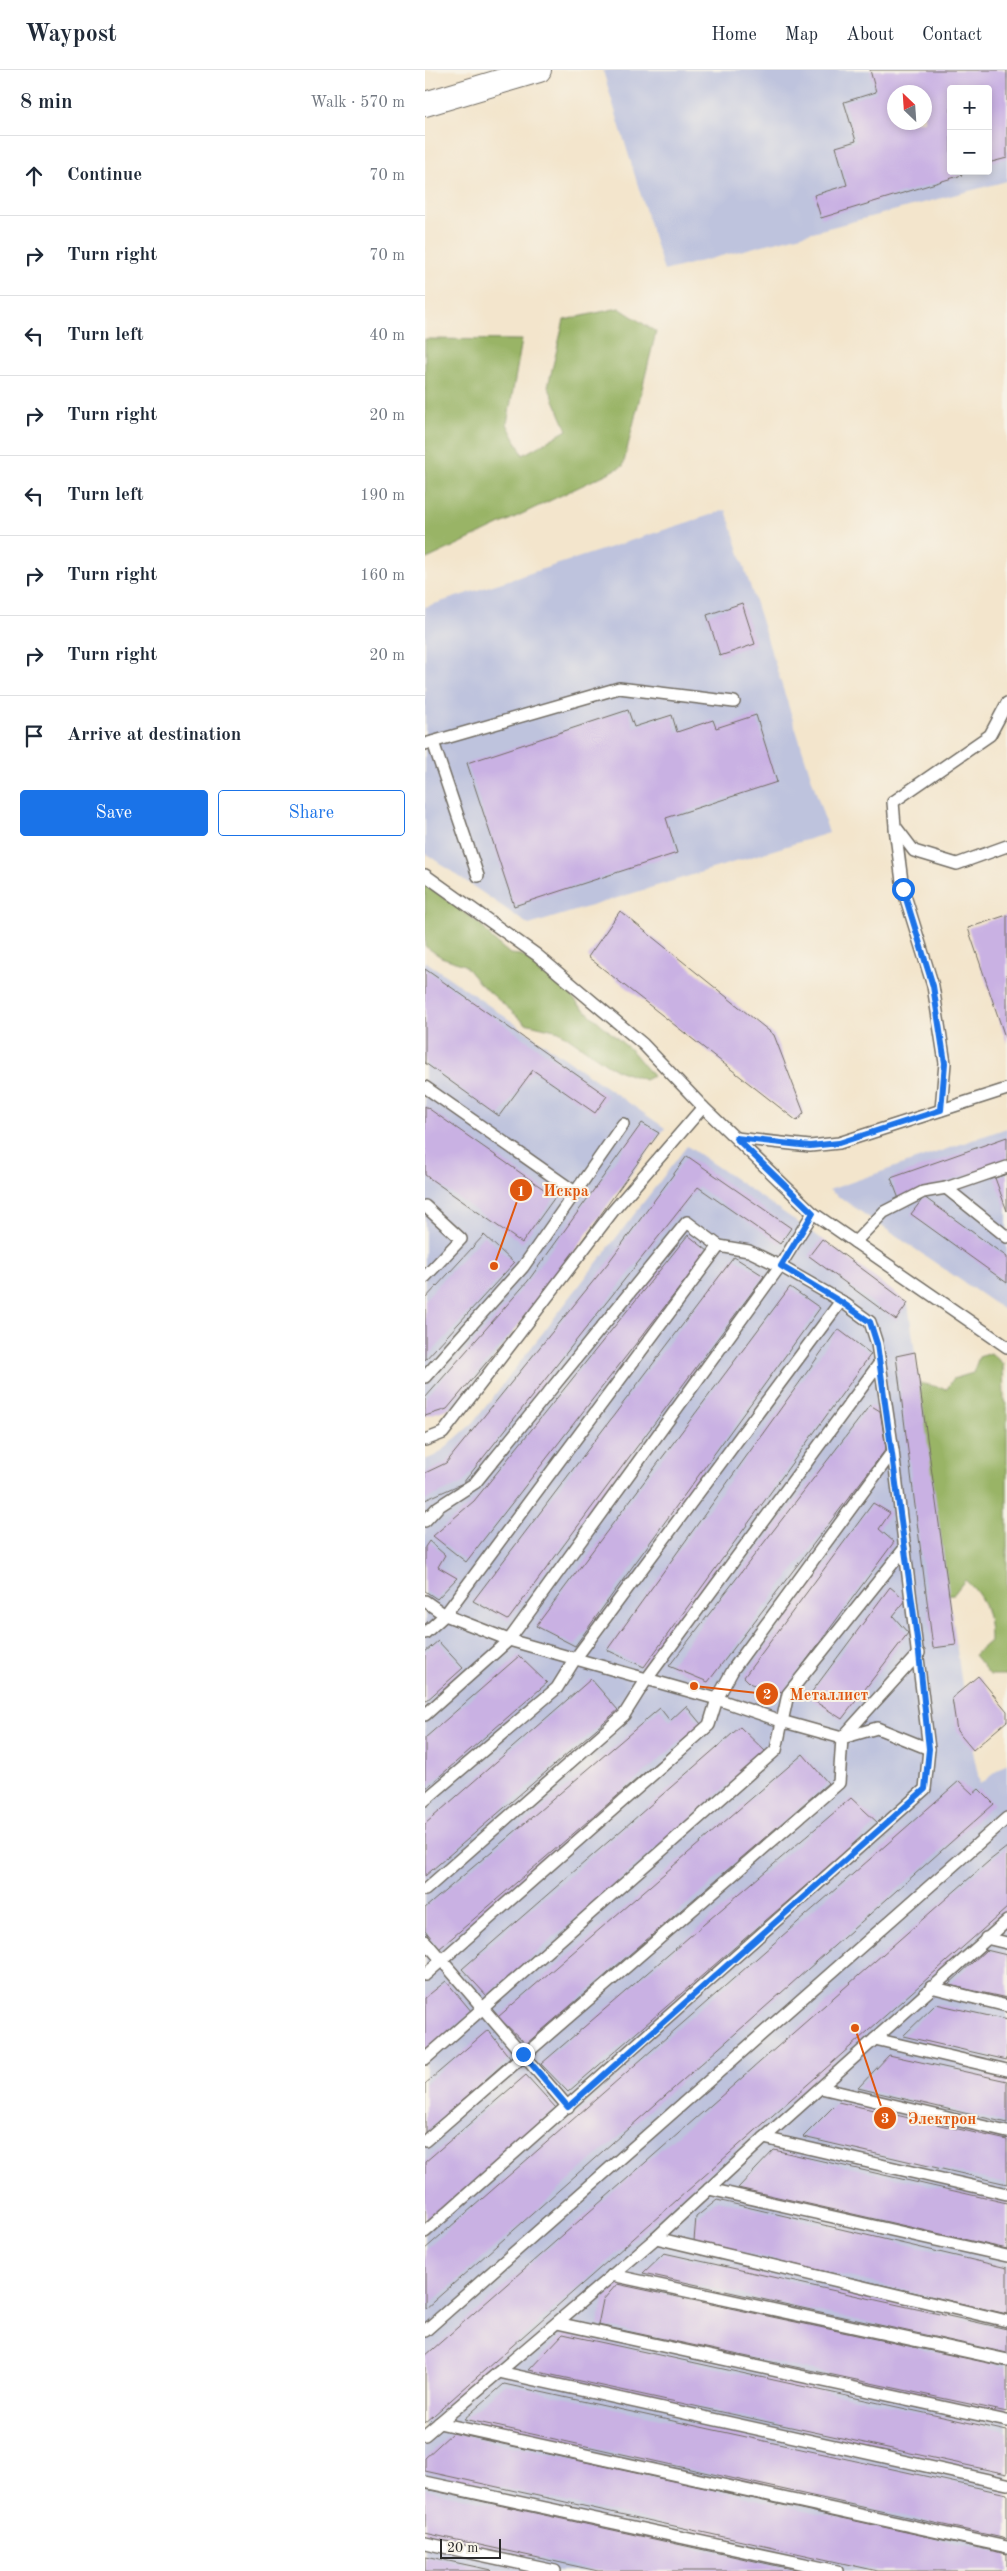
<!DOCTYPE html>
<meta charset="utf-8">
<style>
:root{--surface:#fff;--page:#f6f6f7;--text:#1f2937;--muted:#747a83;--line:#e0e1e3;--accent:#1a73e8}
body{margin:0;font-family:"Old Standard TT",serif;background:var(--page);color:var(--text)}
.controls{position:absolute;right:15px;top:15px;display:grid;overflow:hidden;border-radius:5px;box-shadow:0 2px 8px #0003}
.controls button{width:45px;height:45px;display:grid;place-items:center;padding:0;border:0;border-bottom:1px solid var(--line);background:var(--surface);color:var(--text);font:25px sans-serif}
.compass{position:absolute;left:462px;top:15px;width:45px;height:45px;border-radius:50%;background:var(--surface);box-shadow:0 2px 8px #0003;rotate:335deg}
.scale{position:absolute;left:15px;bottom:12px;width:61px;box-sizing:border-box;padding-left:5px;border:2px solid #2b2b2b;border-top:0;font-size:14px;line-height:18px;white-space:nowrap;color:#2b2b2b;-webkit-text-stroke:4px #f7f3e8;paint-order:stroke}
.stop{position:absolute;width:15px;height:15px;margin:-11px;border:4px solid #1a73e8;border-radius:50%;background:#fff}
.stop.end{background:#1a73e8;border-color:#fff;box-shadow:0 1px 5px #0008}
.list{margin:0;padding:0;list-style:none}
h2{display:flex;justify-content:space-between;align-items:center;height:65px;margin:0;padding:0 20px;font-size:21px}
h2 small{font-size:16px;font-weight:400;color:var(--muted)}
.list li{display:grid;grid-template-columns:32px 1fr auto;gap:15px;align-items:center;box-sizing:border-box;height:80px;padding:0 20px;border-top:1px solid var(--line)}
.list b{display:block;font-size:19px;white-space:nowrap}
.list em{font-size:16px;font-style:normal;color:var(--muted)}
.actions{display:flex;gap:10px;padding:15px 20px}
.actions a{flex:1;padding:11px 0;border:1px solid var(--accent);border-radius:5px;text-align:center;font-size:18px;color:var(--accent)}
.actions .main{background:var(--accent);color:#fff}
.icon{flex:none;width:28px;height:28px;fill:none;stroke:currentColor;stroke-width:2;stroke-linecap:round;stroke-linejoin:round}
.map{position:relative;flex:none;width:582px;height:2501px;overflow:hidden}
header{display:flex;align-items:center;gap:30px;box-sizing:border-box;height:70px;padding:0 25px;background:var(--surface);border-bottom:1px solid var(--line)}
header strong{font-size:24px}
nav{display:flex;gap:28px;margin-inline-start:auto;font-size:18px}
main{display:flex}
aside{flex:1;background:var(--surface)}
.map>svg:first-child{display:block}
</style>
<header>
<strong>Waypost</strong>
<nav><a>Home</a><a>Map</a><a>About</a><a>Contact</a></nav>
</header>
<main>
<aside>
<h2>8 min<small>Walk · 570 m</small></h2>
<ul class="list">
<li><svg class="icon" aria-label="ahead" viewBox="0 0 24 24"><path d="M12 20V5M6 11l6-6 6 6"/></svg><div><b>Continue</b></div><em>70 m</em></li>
<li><svg class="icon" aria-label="right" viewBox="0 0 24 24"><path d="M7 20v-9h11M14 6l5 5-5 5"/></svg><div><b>Turn right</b></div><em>70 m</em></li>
<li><svg class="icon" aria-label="left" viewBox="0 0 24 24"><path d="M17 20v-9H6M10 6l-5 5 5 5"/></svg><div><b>Turn left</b></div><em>40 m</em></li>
<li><svg class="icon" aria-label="right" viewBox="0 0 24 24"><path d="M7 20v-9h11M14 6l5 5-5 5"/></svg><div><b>Turn right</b></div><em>20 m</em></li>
<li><svg class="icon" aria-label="left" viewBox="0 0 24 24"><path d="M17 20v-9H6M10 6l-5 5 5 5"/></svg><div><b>Turn left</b></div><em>190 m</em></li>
<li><svg class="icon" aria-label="right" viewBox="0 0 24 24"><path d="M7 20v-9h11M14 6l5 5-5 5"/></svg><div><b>Turn right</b></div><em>160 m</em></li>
<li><svg class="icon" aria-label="right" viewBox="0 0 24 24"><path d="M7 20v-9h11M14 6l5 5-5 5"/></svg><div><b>Turn right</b></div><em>20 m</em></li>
<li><svg class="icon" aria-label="arrive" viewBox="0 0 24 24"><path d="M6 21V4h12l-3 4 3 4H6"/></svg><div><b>Arrive at destination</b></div></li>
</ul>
<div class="actions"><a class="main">Save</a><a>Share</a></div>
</aside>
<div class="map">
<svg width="582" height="2501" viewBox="0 0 582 2501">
<rect width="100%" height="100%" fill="#f7f3e8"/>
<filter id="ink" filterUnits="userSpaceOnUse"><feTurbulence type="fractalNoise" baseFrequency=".02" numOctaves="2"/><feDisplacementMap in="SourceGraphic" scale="10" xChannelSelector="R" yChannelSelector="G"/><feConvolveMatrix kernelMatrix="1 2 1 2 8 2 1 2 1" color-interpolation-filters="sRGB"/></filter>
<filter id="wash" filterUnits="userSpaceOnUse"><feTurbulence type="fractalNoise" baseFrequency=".0096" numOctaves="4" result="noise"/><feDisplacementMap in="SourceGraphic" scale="20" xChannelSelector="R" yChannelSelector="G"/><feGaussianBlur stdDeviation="1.12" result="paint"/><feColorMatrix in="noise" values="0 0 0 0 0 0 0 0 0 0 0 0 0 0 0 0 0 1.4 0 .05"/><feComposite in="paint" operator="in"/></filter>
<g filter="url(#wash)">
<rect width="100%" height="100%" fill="#f3e5cc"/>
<g fill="#bec3dd" fill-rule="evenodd">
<path d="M183,0h399v111l-343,90 -61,-200zM526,19h37v82h-37zM470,22h30v30h-30z"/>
<polygon points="301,440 404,763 104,855 0,783 0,537"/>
<polygon points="0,891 240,1058 35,1334 0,1346"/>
<polygon points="582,1058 582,1242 404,1120"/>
<polygon points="262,1076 397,1169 483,1233 543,1658 555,1714 582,1693 582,2501 0,2501 0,1390 12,1385 48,1353"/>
</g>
<g fill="#99b466" stroke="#627048">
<polygon points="194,238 231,262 198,396 0,490 0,269 97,270 82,354 98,385 142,360 123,316 139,250"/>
<polygon points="0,813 57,856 67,869 85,884 96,885 117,896 128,912 141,919 153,934 208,982 228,1006 220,1010 189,999 134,961 100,953 54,913 39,895 16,887 0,876"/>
<path d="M566,1283l12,11 1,37 3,5v269h-17l-16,-20 16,-14c0,-26 -5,-44 -25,-61l-11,14 -17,1 -22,-213 32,7 6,-10 20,-6 6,-16z"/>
</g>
<g id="blocks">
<g fill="#c9b1e3" fill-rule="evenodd">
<path d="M445,0h137v88l-19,5v-74h-37v82h10l1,4 -141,43 -7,-23 33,-10 -11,-38 20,-6 -12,-39 32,-10zM470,22h30v30h-30z"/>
<polygon points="317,533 330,574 295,586 282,545"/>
<polygon points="203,640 209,657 247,645 252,662 288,650 291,658 331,645 352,712 241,748 252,783 89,836 42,693"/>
<polygon points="195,841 349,965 379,1043 372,1051 163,887"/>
<polygon points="582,845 582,973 543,858"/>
<polygon points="0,899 182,1026 170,1043 108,1000 74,1046 0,993"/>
<polygon points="0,1036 130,1127 97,1173 0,1105"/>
<polygon points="217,1053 234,1063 116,1228 22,1339 0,1346 0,1328 103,1211"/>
<polygon points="582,1067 582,1091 474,1129 466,1108"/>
<polygon points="262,1086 366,1158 355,1174 273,1117 38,1413 0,1430 0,1403 21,1393 183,1193"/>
<polygon points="582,1104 582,1141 570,1108"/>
<polygon points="499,1127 582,1187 582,1213 486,1144"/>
<polygon points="59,1165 89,1193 0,1290 0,1229"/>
<polygon points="263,1165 283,1181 41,1492 8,1466 49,1431"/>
<polygon points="397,1169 483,1233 471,1250 384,1186"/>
<polygon points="309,1187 339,1206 83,1550 48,1531"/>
<polygon points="365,1217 395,1238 150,1576 111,1556"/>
<polygon points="413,1259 446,1284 219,1597 182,1580"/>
<polygon points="490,1282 531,1575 508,1578 471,1286"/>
<polygon points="445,1335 455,1341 461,1379 283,1612 244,1596"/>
<polygon points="448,1433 465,1443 454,1459 469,1472 358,1622 326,1614 319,1607"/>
<polygon points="4,1471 20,1485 13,1497 32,1508 12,1529 0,1521 0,1477"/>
<polygon points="465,1517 481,1530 468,1546 483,1563 417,1649 383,1627"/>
<polygon points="13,1571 38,1598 0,1632 0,1582"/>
<polygon points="94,1586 122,1613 0,1719 0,1668"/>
<polygon points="553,1606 582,1641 582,1651 548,1680 532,1661 527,1628"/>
<polygon points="166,1609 193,1640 0,1806 0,1754"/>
<polygon points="261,1636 276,1654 14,1879 0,1860 0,1838 235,1638 245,1651"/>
<polygon points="315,1657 341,1682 62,1926 37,1899"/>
<polygon points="378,1684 403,1713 101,1974 73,1947"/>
<polygon points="534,1711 548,1724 554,1719 569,1734 0,2239 0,2179"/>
<polygon points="426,1728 453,1753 143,2022 116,1994"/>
<polygon points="582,1777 582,1838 0,2353 0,2286 564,1791"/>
<polygon points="561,1880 582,1885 582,1928 523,1915"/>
<polygon points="21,1911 47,1942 0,1982 0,1928"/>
<polygon points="511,1934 582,1950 582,1990 478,1966"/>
<polygon points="63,1960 85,1988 0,2063 0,2014"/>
<polygon points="464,1985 582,2011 582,2053 433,2018"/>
<polygon points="101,2005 131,2038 0,2155 0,2092"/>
<polygon points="413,2032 582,2070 582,2114 378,2067"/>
<polygon points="349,2080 582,2133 582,2179 313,2118"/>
<polygon points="292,2130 582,2198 582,2244 269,2171 271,2147"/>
<polygon points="239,2183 582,2259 582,2283 218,2203"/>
<polygon points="192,2214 582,2297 582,2342 173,2255 178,2230"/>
<polygon points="138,2264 582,2361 582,2404 104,2300"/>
<polygon points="79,2314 582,2424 582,2469 39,2349"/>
<polygon points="27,2363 582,2484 582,2501 453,2501 0,2401 0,2388"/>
<polygon points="0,2419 371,2500 371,2501 173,2501 0,2463"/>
<polygon points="0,2486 66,2500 65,2501 0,2501"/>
</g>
</g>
</g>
<g filter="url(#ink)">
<use href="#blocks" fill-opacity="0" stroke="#716c63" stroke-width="1"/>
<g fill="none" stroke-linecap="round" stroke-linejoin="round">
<defs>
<g id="lane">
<polyline points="582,633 565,665 468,732 470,756 489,781 532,794 582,776"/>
<polyline points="8,672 53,806"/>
<polyline points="0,674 194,618 309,632"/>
<polyline points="470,758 478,819 508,916 520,993 516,1040"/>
<polyline points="0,805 112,885 218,974 278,1037 388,1143 582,1277"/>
<polyline points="0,1017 150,1122"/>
<polyline points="311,1068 385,1076 414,1073 582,1019"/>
<polyline points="521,1118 582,1167"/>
<polyline points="0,1136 36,1169 0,1207"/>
<polyline points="430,1172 459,1142 498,1122 521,1118 582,1097"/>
<polyline points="0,1307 98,1197 198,1054"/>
<polyline points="0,1370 18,1363 188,1141 278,1037"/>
<polyline points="0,1451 13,1437 50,1413 262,1152 294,1176 324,1181 355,1196 416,1231 445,1252 452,1274 468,1381 504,1679 500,1719 0,2162"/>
<polyline points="0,1531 20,1545 84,1570 292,1629 356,1651 417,1668 452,1658 504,1679"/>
<polyline points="0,1563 20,1545 294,1176"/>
<polyline points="0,1645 84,1570 355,1196 388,1143"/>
<polyline points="0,1730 132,1618 150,1589 416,1231"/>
<polyline points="0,1820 199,1645 221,1610 454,1294"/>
<polyline points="582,1851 339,2068 231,2168 582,2251"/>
<polyline points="561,1868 582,1873"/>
<polyline points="0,1871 143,2037"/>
<polyline points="0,1905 284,1655 292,1629 309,1598 468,1381"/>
<polyline points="506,1917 582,1936"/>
<polyline points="450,1969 582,2000"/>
<polyline points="0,1989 351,1680 363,1624 480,1478"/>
<polyline points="396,2018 582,2062"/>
<polyline points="339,2068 582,2124"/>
<polyline points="0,2071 414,1713 417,1668 494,1583"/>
<polyline points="284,2119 582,2186"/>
<polyline points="187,2205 582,2290"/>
<polyline points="132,2253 582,2351"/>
<polyline points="0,2261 582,1748"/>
<polyline points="74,2302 582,2414"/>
<polyline points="14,2353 582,2477"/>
<polyline points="0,2365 231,2168"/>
<polyline points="0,2412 412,2501"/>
<polyline points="0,2473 130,2501"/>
</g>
<polyline id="street" points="0,34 114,0"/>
</defs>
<use href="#lane" stroke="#716c63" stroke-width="14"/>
<use href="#street" stroke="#716c63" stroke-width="26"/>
<use href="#lane" stroke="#fff" stroke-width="11"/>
<use href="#street" stroke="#fff" stroke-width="24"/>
</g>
</g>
<g fill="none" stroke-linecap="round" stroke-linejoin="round" filter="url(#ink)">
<polyline stroke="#1a73e8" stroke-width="6" points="98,1984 143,2037 500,1719 504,1679 494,1583 452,1274 445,1252 416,1232 356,1196 388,1143 311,1068 385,1076 414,1073 516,1040 520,993 508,916 478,819"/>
</g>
<path fill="none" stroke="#df570e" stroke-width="2" d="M69 1196L96 1120M269 1616L342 1624M430 1958L460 2048"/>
<g fill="#df570e" stroke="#f7f3e8" stroke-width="2">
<circle cx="69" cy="1196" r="5"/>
<circle cx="269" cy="1616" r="5"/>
<circle cx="430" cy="1958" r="5"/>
<circle cx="96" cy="1120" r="12"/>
<circle cx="342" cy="1624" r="12"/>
<circle cx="460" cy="2048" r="12"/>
</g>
<g font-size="15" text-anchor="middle" font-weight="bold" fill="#fff">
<text x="96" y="1126">1</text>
<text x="342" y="1629">2</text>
<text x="460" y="2053">3</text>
</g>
<g font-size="16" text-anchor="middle" font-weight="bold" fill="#df570e" stroke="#f7f3e8" stroke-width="4" stroke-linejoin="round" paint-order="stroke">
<text x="141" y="1126">Искра</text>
<text x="404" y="1630">Металлист</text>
<text x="517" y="2054">Электрон</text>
</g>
</svg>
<div class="controls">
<button>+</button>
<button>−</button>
</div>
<svg class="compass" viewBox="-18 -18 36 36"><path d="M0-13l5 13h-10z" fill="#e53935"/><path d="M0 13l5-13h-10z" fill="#747a83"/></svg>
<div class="scale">20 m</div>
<div class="stop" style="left:478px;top:819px"></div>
<div class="stop end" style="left:98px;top:1984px"></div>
</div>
</main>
